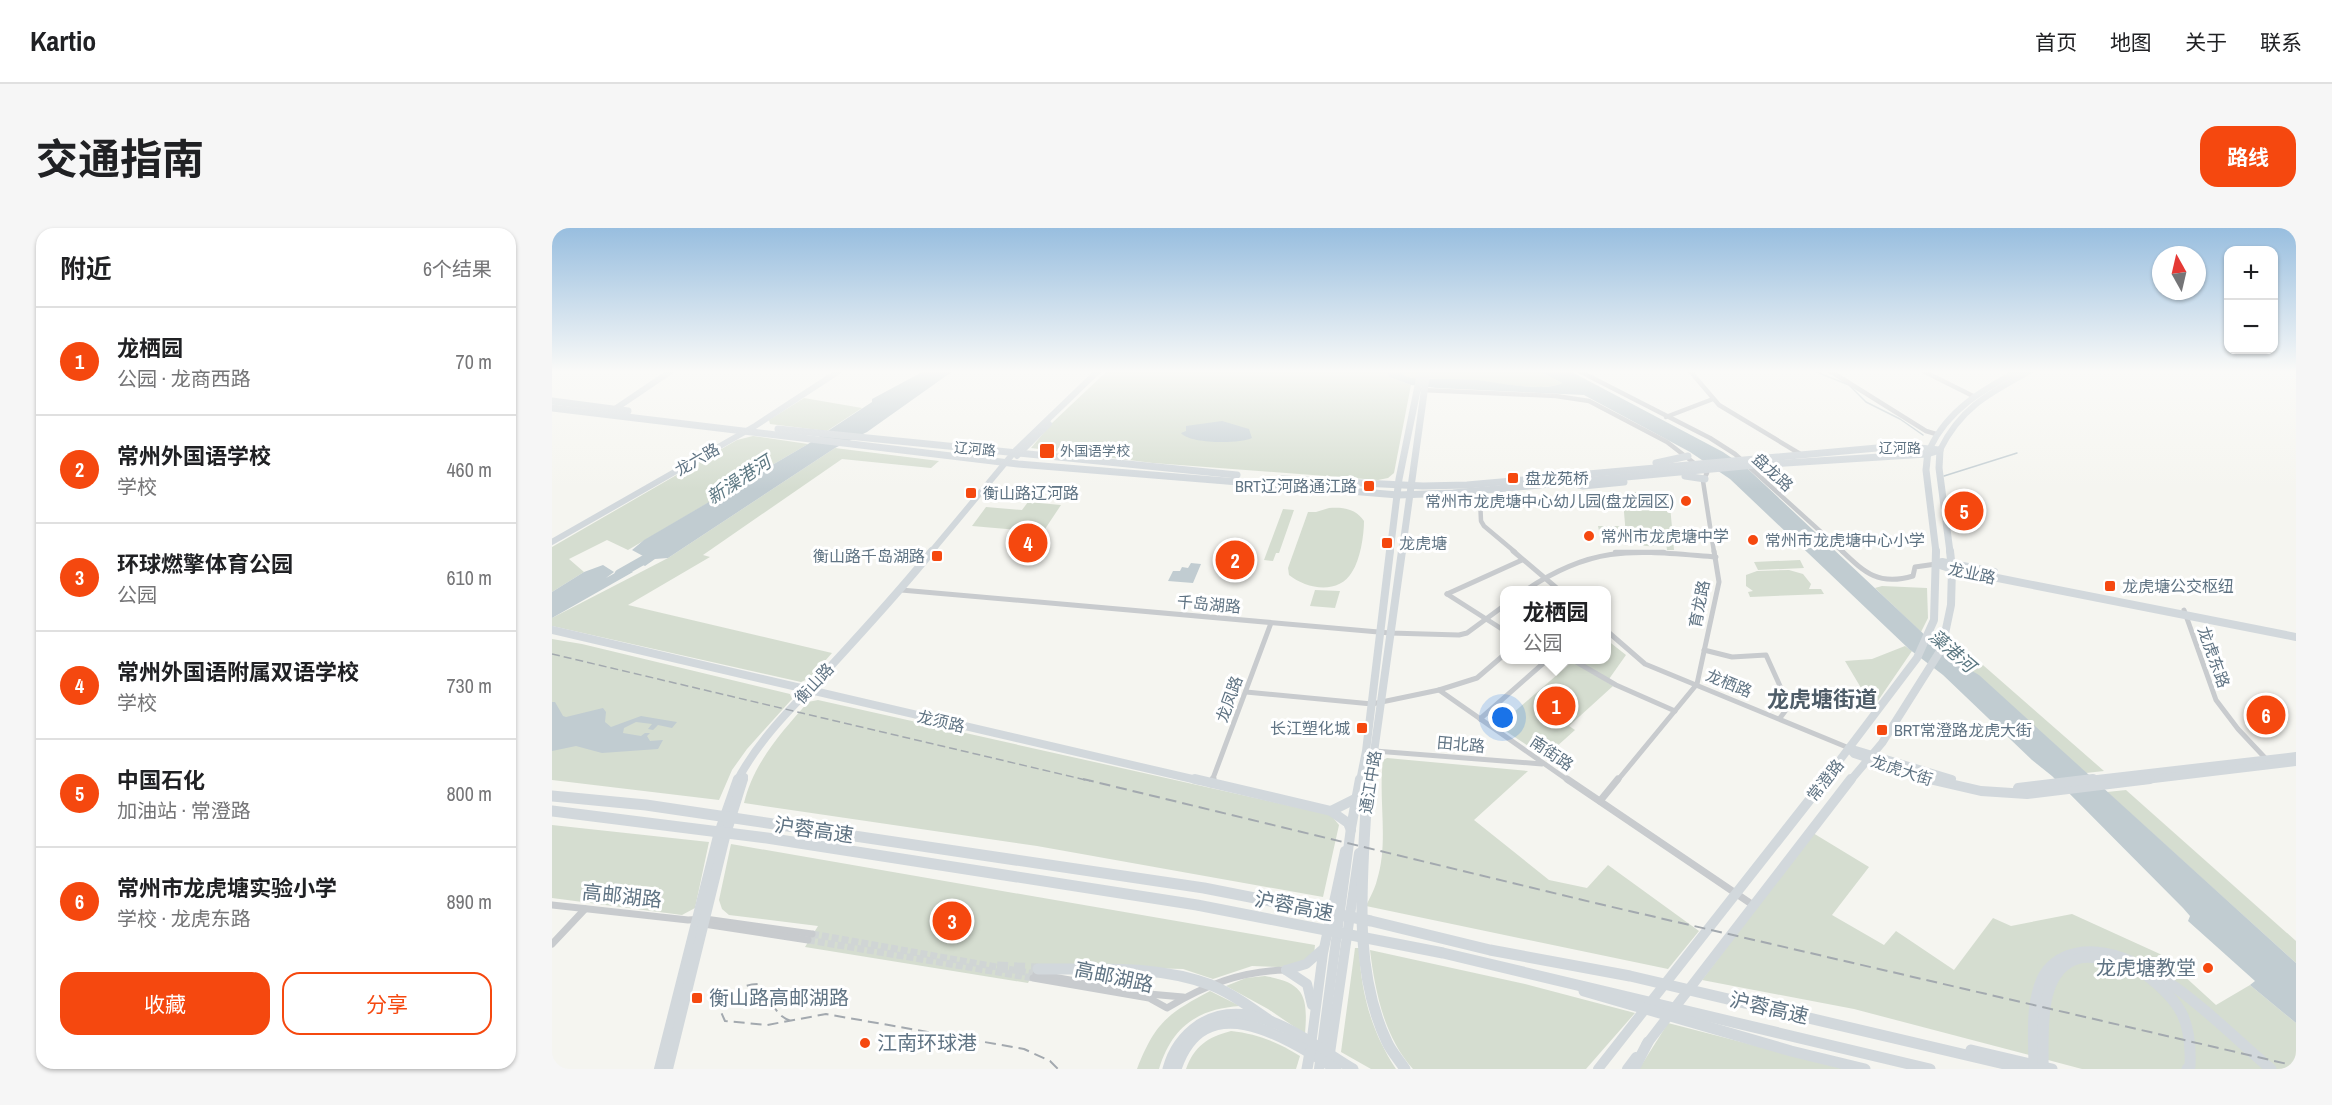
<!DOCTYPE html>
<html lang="zh">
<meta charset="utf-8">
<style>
:root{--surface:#fff;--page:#f6f6f6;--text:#202124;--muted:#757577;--line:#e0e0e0;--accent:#f5480f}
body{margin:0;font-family:"Archivo Narrow","Noto Sans SC",sans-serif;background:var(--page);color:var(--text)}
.controls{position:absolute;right:18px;top:18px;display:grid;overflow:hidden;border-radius:12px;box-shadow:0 2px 4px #0004}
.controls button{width:54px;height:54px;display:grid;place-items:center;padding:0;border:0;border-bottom:2px solid var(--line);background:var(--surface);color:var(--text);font:30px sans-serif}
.compass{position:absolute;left:1600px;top:18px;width:54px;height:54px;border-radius:50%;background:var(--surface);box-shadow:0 2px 4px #0004;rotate:352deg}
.you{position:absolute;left:951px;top:490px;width:21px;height:21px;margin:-15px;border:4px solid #fff;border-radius:50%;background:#1a73e8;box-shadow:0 0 0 9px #1a73e833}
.badge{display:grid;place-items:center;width:39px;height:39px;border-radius:50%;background:var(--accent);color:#fff;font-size:20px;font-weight:700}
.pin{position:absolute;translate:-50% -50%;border:3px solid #fff;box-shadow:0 2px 6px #0006}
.popup{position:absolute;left:948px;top:358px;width:111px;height:78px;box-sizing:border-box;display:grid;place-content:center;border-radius:12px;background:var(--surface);filter:drop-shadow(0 2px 4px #0005);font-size:20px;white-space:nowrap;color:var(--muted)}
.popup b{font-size:22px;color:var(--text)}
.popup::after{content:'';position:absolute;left:50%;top:100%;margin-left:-12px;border:12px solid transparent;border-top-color:var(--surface)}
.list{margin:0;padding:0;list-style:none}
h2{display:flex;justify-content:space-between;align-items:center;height:78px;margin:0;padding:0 24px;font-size:26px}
h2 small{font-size:20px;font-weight:400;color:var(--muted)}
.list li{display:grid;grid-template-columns:39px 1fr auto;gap:18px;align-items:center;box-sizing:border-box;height:108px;padding:0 24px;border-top:2px solid var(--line)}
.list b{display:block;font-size:22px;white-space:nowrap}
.list p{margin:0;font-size:20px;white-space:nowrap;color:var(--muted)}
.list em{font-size:20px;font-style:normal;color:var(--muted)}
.actions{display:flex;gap:12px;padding:18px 24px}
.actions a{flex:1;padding:14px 0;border:2px solid var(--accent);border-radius:18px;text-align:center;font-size:21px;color:var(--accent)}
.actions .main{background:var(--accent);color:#fff}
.map{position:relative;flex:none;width:1744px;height:841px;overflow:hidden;border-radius:18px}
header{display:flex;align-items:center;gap:36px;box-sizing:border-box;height:84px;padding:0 30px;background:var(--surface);border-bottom:2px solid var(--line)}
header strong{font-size:28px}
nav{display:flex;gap:33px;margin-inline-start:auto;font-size:21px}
.intro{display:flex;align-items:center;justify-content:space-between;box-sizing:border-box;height:144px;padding:0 36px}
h1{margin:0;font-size:42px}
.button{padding:15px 27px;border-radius:18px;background:var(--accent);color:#fff;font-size:21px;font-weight:700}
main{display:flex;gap:36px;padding:0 36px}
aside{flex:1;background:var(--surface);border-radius:18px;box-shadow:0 2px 4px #0004}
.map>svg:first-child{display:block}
</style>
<header>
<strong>Kartio</strong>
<nav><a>首页</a><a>地图</a><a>关于</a><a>联系</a></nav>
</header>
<div class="intro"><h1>交通指南</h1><a class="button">路线</a></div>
<main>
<aside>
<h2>附近<small>6个结果</small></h2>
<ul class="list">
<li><span class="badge">1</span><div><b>龙栖园</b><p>公园 · 龙商西路</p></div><em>70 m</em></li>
<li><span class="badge">2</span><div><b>常州外国语学校</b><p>学校</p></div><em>460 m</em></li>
<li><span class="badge">3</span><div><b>环球燃擎体育公园</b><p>公园</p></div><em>610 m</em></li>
<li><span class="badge">4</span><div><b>常州外国语附属双语学校</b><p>学校</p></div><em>730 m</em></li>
<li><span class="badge">5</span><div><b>中国石化</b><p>加油站 · 常澄路</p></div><em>800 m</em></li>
<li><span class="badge">6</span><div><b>常州市龙虎塘实验小学</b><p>学校 · 龙虎东路</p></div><em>890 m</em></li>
</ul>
<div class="actions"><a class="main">收藏</a><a>分享</a></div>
</aside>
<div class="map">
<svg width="1744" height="841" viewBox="0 0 1744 841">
<rect width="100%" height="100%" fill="#f5f5f0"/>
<g fill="#d5ddd0">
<polygon points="555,143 835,143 837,149 859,157 842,245 836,250 826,252 601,235 479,220 500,195"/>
<path d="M850,143h137l23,12c-17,9 -64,0 -84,-2 -21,-3 -44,-1 -66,-3l-9,-3z"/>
<polygon points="252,170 310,180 275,203 218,196 217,192"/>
<polygon points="201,208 256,216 76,322 55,312 17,331 32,344 0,364 0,319 185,212"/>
<polygon points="283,220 387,233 379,240 290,231 151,327 158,329 76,377 280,425 258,450 249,454 0,398 0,390 116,330"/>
<path d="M1091,263l18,4v-2l8,1 5,56h-7l-1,-7c-14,5 -29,5 -40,-7l-3,-36 8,-7z"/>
<polygon points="476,274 509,277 491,304 420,298 434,279 470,282"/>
<path d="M777,280c15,-1 27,1 35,13 0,15 -4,39 -12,51 -13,23 -46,17 -63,3l-1,-7 20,-56h8z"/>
<polygon points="731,281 742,282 727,325 724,325 721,333 712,332"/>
<polygon points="1046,298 1069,298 1072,312 1049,312"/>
<polygon points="1248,332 1252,340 1206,342 1202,334"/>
<polygon points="1237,342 1251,346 1259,356 1257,361 1269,361 1272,366 1198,369 1196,364 1201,363 1194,358 1194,347 1205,343"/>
<polygon points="1330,358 1375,360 1376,390 1369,404 1323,360"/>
<polygon points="763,362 788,363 783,380 758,378"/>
<polygon points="1399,409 1552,543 1534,545 1427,448 1397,427"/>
<polygon points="0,411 30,416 238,466 240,471 195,521 180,542 167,572 0,552"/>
<polygon points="1055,412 1074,427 1057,451 1025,432 1055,432"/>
<polygon points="1353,418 1360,423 1321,480 1293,433 1320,431"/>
<polygon points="1021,433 1061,458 1017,498 1023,502 993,529 946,498"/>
<path d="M266,472l513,115 8,10 -16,72 -286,-51 -293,-43c10,-41 37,-70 64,-101z"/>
<path d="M835,530l141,13 -54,49 75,60 38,8 21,-23 91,66 -31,38 -302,-63c4,-9 9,-17 11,-26 12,-38 1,-81 6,-120z"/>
<polygon points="1574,562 1744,713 1744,735 1555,564"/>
<polygon points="0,597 157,614 143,680 130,687 0,670"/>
<polygon points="1261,605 1317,639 1280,687 1332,717 1344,703 1402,742 1441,690 1459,698 1520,686 1608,726 1664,777 1698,757 1744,795 1744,841 1530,841 1302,781 1150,752"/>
<polygon points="179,616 763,717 762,727 753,736 727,739 700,738 661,751 631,741 485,737 476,755 253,719 266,698 177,687 170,681 167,672"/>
<path d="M803,720h4c2,45 12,83 37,121h-25l-30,-17z"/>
<path d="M818,722l155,34 110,29 -49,56h-173c-29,-32 -38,-78 -43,-119z"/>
<path d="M713,748c40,7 43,20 40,58l-37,-25 -42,-23 20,-8z"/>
<path d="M658,763l30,15c-43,3 -68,21 -81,63h-22c18,-46 30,-55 73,-78z"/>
<polygon points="1116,795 1293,841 1087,841"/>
<path d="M679,803c27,3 46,11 69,25l-4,13h-110c8,-23 22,-32 45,-38z"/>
</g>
<g fill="#c1ccd1">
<polygon points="372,143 401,143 315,204 283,220 116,330 103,331 93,338 84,333 95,327 91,328 80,322 92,312 256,216 320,174 320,171"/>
<path d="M835,143h15l1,4 9,3c22,2 44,0 66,2 20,3 67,12 84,3l-23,-12h31l153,81 25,17 180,169 29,24 22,13 317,288v60l-46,-38 5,-4 -67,-60 2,-5 -7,-8 -131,-132 -20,-16 -89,-85 -34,-26 -179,-170 -40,-27 -106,-57 -147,-7 -26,-3 -22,-8z"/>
<path d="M670,193l27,8 3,9c-13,6 -62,6 -71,-5l5,-2v-5z"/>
<polygon points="639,335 649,336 641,355 616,353 621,343 628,343 630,339 636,340"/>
<polygon points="51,337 62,344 54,350 72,340 81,344 0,390 0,364 32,344"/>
<polygon points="0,474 3,474 11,488 14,489 51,480 54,484 53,494 59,499 89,488 125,494 120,500 106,497 101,502 96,501 100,496 84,494 72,500 71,505 89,508 93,505 98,505 95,508 98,513 111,512 106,521 50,525 24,518 0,523"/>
</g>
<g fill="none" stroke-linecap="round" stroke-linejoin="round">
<g stroke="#c1ccd1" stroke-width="1.5">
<polyline points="1262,143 1297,157 1314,174 1348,191 1371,207"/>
<polyline points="1392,248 1465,225"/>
</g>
<polyline stroke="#c1ccd1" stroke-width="9" points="67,346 97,329"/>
<g stroke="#d0d5d5" stroke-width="7" stroke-dasharray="7 3" stroke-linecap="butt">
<polyline points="260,706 484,746"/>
<polyline points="256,712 481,750"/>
</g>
<polyline stroke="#d0d5d5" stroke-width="11" stroke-dasharray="11 6" stroke-linecap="butt" points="445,739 486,741"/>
<g stroke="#c8cbce" stroke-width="4.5">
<polyline points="1027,143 1158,210 1183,226 1291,324"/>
<polyline points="1138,143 1167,177 1250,227"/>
<polyline points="1278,143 1374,203 1384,206"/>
<polyline points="1371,143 1421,168"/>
<polyline points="870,162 1004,168 1037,173 1115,214 1155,245 1151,253 1162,324"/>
<polyline points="1114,189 1161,171"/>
<polyline points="928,271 929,293 932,298 963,324"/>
<polyline points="1063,324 1112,324"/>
</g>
<g stroke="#c8cbce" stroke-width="5">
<polyline points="961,323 1007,362"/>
<path d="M1290,323c23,22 37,35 71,25l2,-9 21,-3"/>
<polyline points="349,362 838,405 907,407 915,405 953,377"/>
<path d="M974,362c70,-47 111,-39 190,-33"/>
<polyline points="895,366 970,332"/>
<polyline points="895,366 953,403"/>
<polyline points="1632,382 1664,472 1686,501 1716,533"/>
<polyline points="1055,403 1093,436 1297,520"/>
<polyline points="1152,422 1180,429 1214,427 1237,478 1228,490"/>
<polyline points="1000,432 1010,438 1018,432"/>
<polyline points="1021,432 1064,457 1123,483"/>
<polyline points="887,462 925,450 953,426"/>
<polyline points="694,464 820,476 887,462 1017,553"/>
<polyline points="928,491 995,432"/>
<polyline points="823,523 990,536"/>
<polyline points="660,553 719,395"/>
<polyline points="1065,553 1145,456 1167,354 1162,323"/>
</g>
<g stroke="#c8cbce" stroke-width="7">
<polyline points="1015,551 1201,677"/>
<polyline points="659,556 661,551"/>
<polyline points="1048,573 1066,551"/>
<polyline points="0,677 136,692 153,691 260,706"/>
<polyline points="152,696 256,712"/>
<polyline points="0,716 33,681"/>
<polyline points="484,746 597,766 631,769"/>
<path d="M481,750l116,20 18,10c38,-23 74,-37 119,-38"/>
</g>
<g stroke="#d2d8dc" stroke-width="6">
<polyline points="60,183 119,143"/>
<path d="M1378,220c18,-38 52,-58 88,-77"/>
<path d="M1388,222c21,-43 50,-57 90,-79"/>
<polyline points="465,228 497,196"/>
<polyline points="0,314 203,198 287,143"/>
<polyline points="379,324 464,222 546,143"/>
</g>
<g stroke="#d2d8dc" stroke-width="8">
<polyline points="1385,336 1400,341 1744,409"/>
<polyline points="1385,336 1390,334 1442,344"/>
<polyline points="0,402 649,553"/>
<polyline points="1297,520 1302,526 1384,553"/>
<polyline points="1297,520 1400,551"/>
<path d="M185,553c21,-40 52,-71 83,-103 38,-42 77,-83 112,-127"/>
<polyline points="191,553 192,549"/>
<polyline points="1528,553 1744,528"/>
<polyline points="1585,553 1744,534"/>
</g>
<g stroke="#d2d8dc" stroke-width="10">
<polyline points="643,551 779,583"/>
<polyline points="1377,551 1429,563 1475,566 1598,551"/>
<polyline points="1466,560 1541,551"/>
<polyline points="107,841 166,608 186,551"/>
<polyline points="116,841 173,609 191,551"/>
</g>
<g stroke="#d2d8dc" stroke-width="7">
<polyline points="0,173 76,183"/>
<polyline points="0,180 466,236 846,267 901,265 1203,237 1375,226 1388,222"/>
<polyline points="226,201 685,247"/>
<polyline points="1388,222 1387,240 1398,324"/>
<polyline points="1376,223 1374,242 1384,324"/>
<polyline points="1104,235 1136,228"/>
<polyline points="1133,248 1153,251"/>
<polyline points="730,251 871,258 915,257 1347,218 1387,222"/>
<polyline points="1020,255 1031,258 1072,254"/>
<polyline points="838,324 847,251 869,143"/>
<polyline points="850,324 875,143"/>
</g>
<g stroke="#d2d8dc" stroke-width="8">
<polyline points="808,553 814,523 838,323"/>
<polyline points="818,553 850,323"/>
<polyline points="1272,553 1365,430 1382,392 1384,323"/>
<polyline points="1298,553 1330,515 1390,420 1399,377 1400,341 1398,323"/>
</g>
<g stroke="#d2d8dc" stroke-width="10">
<polyline points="779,583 796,595 799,602"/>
<polyline points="779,583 805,570"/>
<polyline points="813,585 818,551"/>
<polyline points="734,742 755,756 760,777"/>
<polyline points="734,742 754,736 770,722"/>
<polyline points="759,817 771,725 793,623"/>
<polyline points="1094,817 1299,551"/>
<polyline points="777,832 807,625"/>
<polyline points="767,841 799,600 808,551"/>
<polyline points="1046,841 1274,551"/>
<polyline points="1075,841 1084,829"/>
</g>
<g stroke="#d2d8dc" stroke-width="11">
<polyline points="0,568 94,577 652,660 819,693 938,722 1078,748 1474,841"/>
<path d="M814,580c-4,76 -13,163 21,234 4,9 12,18 18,27"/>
<polyline points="0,583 215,610 645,677 891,725 1378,841"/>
<path d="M486,741c57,1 118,-5 173,16 22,9 42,24 62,38"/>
<path d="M1594,747c35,27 46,46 44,91l-3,3"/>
<polyline points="1032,763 1239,823 1313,841"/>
<polyline points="1419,822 1500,841"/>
<path d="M616,841c5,-19 15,-33 31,-44 52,-33 110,18 154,44"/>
<path d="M624,841c29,-86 112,-30 160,0"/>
<polyline points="755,841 758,824"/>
<polyline points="1082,841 1096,814"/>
<path d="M1482,841c0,-30 -4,-62 8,-90 6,-13 18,-22 31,-25 66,-18 151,76 198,115"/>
<path d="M1491,841c1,-34 -7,-100 37,-111 7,-2 16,0 23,0"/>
</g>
<polyline stroke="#a3a9af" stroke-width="1.5" stroke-dasharray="8 4" stroke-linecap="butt" points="0,426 538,553"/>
<g stroke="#a3a9af" stroke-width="2" stroke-dasharray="11 6" stroke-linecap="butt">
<polyline points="531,551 1043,675 1744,838"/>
<path d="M239,793c-19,-6 -19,-25 -33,-37 -19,1 -31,10 -37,28l4,9 42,4 59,-11 198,35 26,12 8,8"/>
</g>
</g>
<linearGradient id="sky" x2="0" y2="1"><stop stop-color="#98bedf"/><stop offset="0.55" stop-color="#fafaf8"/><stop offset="1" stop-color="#fafaf8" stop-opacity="0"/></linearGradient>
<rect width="1744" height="261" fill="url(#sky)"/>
<g fill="#f5480f" stroke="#fff" stroke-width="2">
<rect x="487" y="215" width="16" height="16" rx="3"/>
<rect x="955" y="244" width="12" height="12" rx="3"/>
<rect x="811" y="252" width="12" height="12" rx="3"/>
<rect x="413" y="259" width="12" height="12" rx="3"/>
<circle cx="1134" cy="273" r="6"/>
<circle cx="1037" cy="308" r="6"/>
<circle cx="1201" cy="312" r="6"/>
<rect x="829" y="309" width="12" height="12" rx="3"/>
<rect x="379" y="322" width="12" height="12" rx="3"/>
<rect x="1552" y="352" width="12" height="12" rx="3"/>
<rect x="804" y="494" width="12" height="12" rx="3"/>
<rect x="1324" y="496" width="12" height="12" rx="3"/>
<circle cx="1656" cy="740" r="6"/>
<rect x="139" y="764" width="12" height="12" rx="3"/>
<circle cx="313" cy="815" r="6"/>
</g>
<g text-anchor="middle" stroke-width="6" stroke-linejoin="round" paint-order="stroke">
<g font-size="14" fill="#607484" stroke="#fff">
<text x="1348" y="225">辽河路</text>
<text transform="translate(423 221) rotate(5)" y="5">辽河路</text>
</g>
<g font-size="14" fill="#607484" stroke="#fff" text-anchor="start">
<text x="508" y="228">外国语学校</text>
</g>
<g font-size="16" fill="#607484" stroke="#fff">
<text transform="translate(145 231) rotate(-30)" y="6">龙六路</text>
<text transform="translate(1221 244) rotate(42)" y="6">盘龙路</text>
<text transform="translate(1420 345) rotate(12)" y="6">龙业路</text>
<text transform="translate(657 376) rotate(5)" y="6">千岛湖路</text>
<text transform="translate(1147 376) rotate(-79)" y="6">育龙路</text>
<text transform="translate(1662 429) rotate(70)" y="6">龙虎东路</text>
<text transform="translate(262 455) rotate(-47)" y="6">衡山路</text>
<text transform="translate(1177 455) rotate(22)" y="6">龙栖路</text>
<text transform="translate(677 471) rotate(-70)" y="6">龙凤路</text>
<text transform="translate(389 493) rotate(13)" y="6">龙须路</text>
<text transform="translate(909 516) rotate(5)" y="6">田北路</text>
<text transform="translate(1000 525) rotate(34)" y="6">南街路</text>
<text transform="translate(1350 542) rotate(18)" y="6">龙虎大街</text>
<text transform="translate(1273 552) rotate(-52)" y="6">常澄路</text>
<text transform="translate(818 554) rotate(-81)" y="6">通江中路</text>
</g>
<g font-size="16" fill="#607484" stroke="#fff" text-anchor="start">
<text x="973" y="256">盘龙苑桥</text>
<text x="805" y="264" text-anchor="end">BRT辽河路通江路</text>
<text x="431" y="271">衡山路辽河路</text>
<text x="1122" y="279" text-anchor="end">常州市龙虎塘中心幼儿园(盘龙园区)</text>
<text x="1049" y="314">常州市龙虎塘中学</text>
<text x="1213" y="318">常州市龙虎塘中心小学</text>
<text x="847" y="321">龙虎塘</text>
<text x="373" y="334" text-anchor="end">衡山路千岛湖路</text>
<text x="1570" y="364">龙虎塘公交枢纽</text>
<text x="798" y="506" text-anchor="end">长江塑化城</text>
<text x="1342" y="508">BRT常澄路龙虎大街</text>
</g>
<g font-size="18" font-style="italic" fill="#5b7782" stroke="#fff">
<text transform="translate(187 252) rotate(-33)" y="6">新澡港河</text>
<text transform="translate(1400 423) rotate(41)" y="6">藻港河</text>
</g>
<g font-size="20" fill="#607484" stroke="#fff">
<text transform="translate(262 602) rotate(8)" y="7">沪蓉高速</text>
<text transform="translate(70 668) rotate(6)" y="7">高邮湖路</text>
<text transform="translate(742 678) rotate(11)" y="7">沪蓉高速</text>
<text transform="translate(562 749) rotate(12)" y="7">高邮湖路</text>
<text transform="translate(1217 780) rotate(13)" y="7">沪蓉高速</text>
</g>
<g font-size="20" fill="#607484" stroke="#fff" text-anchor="start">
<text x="1644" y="747" text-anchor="end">龙虎塘教堂</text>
<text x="157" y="777">衡山路高邮湖路</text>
<text x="325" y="822">江南环球港</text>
</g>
<g font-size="22" font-weight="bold" fill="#4f5d69" stroke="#fff">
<text x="1270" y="479">龙虎塘街道</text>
</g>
</g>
</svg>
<div class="controls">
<button>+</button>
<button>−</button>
</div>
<svg class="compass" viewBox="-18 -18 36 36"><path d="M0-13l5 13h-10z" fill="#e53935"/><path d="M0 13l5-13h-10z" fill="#757577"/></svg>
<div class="you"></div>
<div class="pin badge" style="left:1004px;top:478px">1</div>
<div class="popup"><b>龙栖园</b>公园</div>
<div class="pin badge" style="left:683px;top:332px">2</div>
<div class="pin badge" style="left:400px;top:693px">3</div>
<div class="pin badge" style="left:476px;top:315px">4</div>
<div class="pin badge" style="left:1412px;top:283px">5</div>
<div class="pin badge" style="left:1714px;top:487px">6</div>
</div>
</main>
